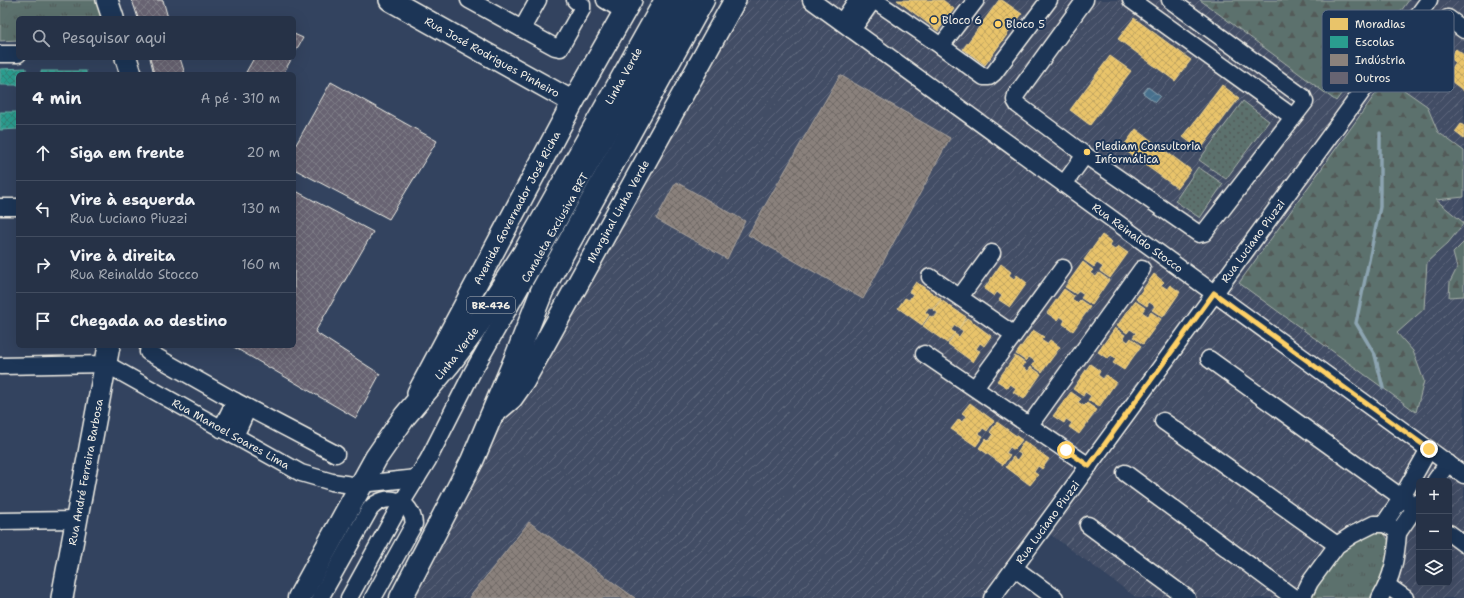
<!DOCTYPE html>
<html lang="pt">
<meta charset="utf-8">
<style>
:root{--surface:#263247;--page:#2e3a4e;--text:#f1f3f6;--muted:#a4aab4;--line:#424d60}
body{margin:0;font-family:"Shantell Sans",sans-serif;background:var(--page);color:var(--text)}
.controls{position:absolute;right:12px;bottom:12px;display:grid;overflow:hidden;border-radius:6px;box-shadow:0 4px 16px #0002}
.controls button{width:36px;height:36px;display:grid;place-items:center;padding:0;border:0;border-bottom:1px solid var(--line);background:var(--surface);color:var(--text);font:20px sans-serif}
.stop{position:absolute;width:12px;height:12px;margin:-9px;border:3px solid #ffd166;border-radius:50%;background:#fff}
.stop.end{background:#ffd166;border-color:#fff;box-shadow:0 1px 4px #0008}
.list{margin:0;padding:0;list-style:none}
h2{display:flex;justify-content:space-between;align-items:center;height:52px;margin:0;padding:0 16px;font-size:17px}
h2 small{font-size:13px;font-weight:400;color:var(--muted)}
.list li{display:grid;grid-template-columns:26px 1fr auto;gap:12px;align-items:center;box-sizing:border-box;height:56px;padding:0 16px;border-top:1px solid var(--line)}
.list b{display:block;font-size:15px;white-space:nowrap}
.list p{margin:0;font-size:13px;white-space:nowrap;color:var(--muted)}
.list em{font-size:13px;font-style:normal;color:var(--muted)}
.icon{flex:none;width:22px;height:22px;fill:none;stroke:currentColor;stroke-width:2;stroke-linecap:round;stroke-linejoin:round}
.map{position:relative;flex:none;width:1464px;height:598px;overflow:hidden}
.search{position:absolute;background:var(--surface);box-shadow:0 4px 16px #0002;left:16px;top:16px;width:280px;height:44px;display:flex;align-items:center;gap:10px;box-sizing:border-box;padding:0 14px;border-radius:6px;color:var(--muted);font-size:15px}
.panel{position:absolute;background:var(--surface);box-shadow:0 4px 16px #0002;left:16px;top:72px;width:280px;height:276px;border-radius:6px}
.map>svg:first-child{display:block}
</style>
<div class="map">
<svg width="1464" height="598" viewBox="0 0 1464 598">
<defs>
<pattern id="industrial-furrows" width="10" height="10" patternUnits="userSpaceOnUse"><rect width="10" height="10" fill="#434d65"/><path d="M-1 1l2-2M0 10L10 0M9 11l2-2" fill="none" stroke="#5f677b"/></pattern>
<pattern id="grass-dots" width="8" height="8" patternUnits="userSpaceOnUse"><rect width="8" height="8" fill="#5c716d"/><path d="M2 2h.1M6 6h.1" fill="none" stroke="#525a58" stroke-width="1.8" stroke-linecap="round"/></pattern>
<pattern id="forest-firs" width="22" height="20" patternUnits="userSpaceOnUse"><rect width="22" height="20" fill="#5c716d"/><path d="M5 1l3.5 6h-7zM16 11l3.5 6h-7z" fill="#525a58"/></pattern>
<pattern id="park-tufts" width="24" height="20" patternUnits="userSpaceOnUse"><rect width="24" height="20" fill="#5c716d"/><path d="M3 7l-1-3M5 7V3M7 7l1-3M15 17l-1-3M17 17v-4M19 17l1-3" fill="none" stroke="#525a58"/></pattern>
<pattern id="water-waves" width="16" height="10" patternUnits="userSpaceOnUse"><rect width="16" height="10" fill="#46708d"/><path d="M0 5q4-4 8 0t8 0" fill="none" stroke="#61859d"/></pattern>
<pattern id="homes-cross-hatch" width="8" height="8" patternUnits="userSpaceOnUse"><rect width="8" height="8" fill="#e9c46a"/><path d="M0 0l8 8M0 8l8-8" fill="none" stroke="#c1a561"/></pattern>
<pattern id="schools-cross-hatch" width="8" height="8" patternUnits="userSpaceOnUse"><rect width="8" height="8" fill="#2a9d8f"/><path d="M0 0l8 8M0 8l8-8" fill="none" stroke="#357f75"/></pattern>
<pattern id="industry-cross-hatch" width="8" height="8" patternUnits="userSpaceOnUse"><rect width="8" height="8" fill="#8a817c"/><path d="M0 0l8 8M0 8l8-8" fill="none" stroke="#706a66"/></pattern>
<pattern id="building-cross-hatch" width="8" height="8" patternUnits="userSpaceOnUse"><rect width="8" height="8" fill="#676472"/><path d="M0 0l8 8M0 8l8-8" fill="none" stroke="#7d7b86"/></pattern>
</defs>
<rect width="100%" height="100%" fill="#33435f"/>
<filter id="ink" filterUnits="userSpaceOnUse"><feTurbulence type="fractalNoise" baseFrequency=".025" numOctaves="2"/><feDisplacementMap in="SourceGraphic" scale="8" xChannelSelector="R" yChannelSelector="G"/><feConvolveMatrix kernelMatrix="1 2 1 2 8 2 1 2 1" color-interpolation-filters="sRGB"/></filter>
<g filter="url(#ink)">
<path fill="url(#industrial-furrows)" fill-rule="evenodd" d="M735,0h729v598h-327l-94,-69 -51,69h-591zM1419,481h30v102h-30z"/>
<g fill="url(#grass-dots)" stroke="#a8b1aa">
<polygon points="1243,101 1269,121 1226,179 1199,160"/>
<polygon points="1198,167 1223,184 1200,218 1175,201"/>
</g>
<g fill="url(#forest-firs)" stroke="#a8b1aa">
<polygon points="1200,0 1409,0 1336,101"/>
<polygon points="1387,78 1427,106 1438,132 1464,151 1464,197 1436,200 1464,223 1448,243 1427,262 1424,309 1397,333 1413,351 1424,381 1416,412 1239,283"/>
<polygon points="1464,242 1464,296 1449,297 1450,282 1457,268 1453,253"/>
</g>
<g fill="url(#park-tufts)" stroke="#a8b1aa">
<polygon points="0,0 98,0 104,18 18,18 18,40 0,41"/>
<polygon points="1372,529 1383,532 1389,541 1389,562 1371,598 1309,598 1331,558"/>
</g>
<polygon fill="url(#water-waves)" stroke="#8ca4b1" points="1148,87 1160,96 1155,102 1143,93"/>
<g fill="url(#homes-cross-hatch)" stroke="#ecd290">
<polygon points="897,0 943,0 954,9 938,31"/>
<polygon points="999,0 1002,0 1022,14 985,65 963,49"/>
<polygon points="1134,18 1191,60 1175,81 1118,39"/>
<polygon points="1456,49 1464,55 1464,91 1439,72 1445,64 1451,68 1455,62 1449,57"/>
<polygon points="1110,56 1131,71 1090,125 1070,110"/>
<polygon points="1222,85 1239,98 1200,150 1183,137"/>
<polygon points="1461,124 1464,126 1464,139 1455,132"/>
<polygon points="1136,129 1191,170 1177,188 1122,148"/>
<polygon points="1102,235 1112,242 1109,246 1115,250 1118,246 1128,253 1110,278 1100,271 1103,267 1097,263 1094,267 1084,260"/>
<polygon points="1083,262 1093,270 1090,273 1096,277 1099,273 1109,280 1092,305 1081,298 1084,294 1078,290 1076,294 1065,287"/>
<polygon points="1001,264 1011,272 1009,275 1014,279 1017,275 1027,283 1010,307 999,300 1002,296 997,292 994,296 984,289"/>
<polygon points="1154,274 1164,282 1161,285 1167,289 1170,285 1180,292 1163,317 1152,310 1155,306 1149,302 1147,306 1136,299"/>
<polygon points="916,282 941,299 933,309 929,307 925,312 929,315 922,325 898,308 905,298 909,300 913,294 909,292"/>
<polygon points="1064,289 1074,296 1072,299 1077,303 1080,300 1090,307 1073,331 1063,324 1065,320 1060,316 1057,320 1047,313"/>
<polygon points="941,300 966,317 959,328 955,325 951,330 955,333 947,343 923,326 930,316 934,318 938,313 934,310"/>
<polygon points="1135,301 1145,308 1142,312 1148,316 1151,312 1161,319 1143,344 1133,337 1136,333 1130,329 1127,333 1117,326"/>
<polygon points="967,318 991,336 984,346 980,343 976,349 980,351 973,362 948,344 955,334 959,337 963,331 959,328"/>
<polygon points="1115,328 1125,335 1123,338 1128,342 1131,338 1141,346 1124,370 1113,363 1116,359 1111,355 1108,359 1098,352"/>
<polygon points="1033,330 1044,337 1041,340 1047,344 1050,340 1060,347 1042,372 1032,365 1035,361 1029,357 1026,361 1016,354"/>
<polygon points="1015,356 1025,363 1022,367 1028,371 1031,367 1041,374 1024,399 1013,392 1016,388 1010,384 1008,388 997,381"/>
<polygon points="1090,364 1100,371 1098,375 1103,379 1106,375 1116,382 1099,407 1088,400 1091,396 1085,392 1083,396 1073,389"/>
<polygon points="1071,392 1081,399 1078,402 1084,406 1087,403 1097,410 1079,434 1069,427 1072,423 1066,419 1064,423 1053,416"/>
<polygon points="970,403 994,421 987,431 983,428 979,434 983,436 976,446 951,429 959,419 962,422 966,416 962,413"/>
<polygon points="997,422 1022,440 1014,450 1010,447 1006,453 1010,455 1003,465 979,448 986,438 989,441 993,435 990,432"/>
<polygon points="1024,441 1049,459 1042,469 1038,466 1034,472 1038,475 1030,485 1006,467 1013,457 1017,460 1021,454 1017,452"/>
</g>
<g fill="url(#schools-cross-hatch)" stroke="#67b6aa">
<polygon points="26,68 26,74 18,74 18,85 0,85 0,69"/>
<rect x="41" y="71" width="45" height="3"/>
<polygon points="0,112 18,112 18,129 0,130"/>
</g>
<g fill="url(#industry-cross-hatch)" stroke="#aaa39c">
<polygon points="840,75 950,138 863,299 748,235"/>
<polygon points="676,182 745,221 727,259 656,219"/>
<polygon points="529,522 635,598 469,598"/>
</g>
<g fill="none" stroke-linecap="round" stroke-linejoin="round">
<polyline stroke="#8ca4b1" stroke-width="3.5" points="1380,133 1380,207 1356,323 1375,355 1383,388"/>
</g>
<g fill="url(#building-cross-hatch)" stroke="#f4f1e8">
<polygon points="132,0 163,0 168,18 138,18"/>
<polygon points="294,34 303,38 294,54"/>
<polygon points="150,58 180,58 185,74 154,74"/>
<polygon points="254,58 292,58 283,74 245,74"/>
<polygon points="331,82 437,141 389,219 294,169 294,148"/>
<polygon points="294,190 373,232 315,332 380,374 356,418 232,346 294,346"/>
</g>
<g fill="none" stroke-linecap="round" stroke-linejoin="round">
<defs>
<g id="minor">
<polyline points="469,0 555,47 560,48 582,9 582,5 575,0"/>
<polyline points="605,0 625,12"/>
<path id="s1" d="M811,0l653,475"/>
<polyline points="874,0 941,46 984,77 989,77 994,73 1049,0"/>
<polyline points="1085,0 1016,95 1015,100 1018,105 1085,155 1199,234 1204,233 1305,102 1303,97 1170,0"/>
<polyline points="1131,0 1293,117"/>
<polyline points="1448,18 1464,30"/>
<polyline points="842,22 857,0"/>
<polyline points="522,29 538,0"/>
<polyline points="852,30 873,0"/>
<polyline points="941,46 976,0"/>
<polyline points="0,54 18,54"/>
<polyline points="1064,184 1085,155"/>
<polyline points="0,207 18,207"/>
<polyline points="930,277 1013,334"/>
<polyline points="960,297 992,253"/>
<polyline points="148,352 235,401 336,454"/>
<polyline points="924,354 1089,466"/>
<polyline points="1209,359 1419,510"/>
<path id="s2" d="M0,366l106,-2 195,109 31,9 20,3 65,-7"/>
<polyline points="975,388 1063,268"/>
<polyline points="1163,421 1337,545"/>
<polyline points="1029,426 1142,269"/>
<polyline points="221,429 235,401"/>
<polyline points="235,436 248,408"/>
<polyline points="1125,473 1294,598"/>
<polyline points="1435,481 1448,463"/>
<polyline points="0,521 76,520"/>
<polyline points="1384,524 1402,497 1429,449"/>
<polyline points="1088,525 1187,598"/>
<polyline points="1398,533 1419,502"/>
<polyline points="1449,533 1464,544"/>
<polyline points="1014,568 1055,598"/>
<polyline points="1388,586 1405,598"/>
<path d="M320,598l50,-89c16,-18 42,-9 44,15l-41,74"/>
<path id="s3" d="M349,598l53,-96 26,-42 44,-87 212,-373"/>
<path id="s4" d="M992,598l437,-598"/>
<path d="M1302,598l8,-16 27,-37 15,-10 22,-11h10l9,4 5,5c-2,25 -5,43 -18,65"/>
</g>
<g id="major">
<polyline points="107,0 113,18"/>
<path id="s5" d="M390,0l183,102"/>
<polyline points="126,58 131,74"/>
<path id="s6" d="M418,393l155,-291 58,-102"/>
<path id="s7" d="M492,415l20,-17 12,-17 211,-381"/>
<path id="s8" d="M62,598l47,-252"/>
</g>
<g id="highway">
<path id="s9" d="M299,598l77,-140 29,-42 44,-52 24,-32 51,-79 142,-253"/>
<polyline points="401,598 472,461 515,360 542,291 703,0"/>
</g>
</defs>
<use href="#minor" stroke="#f4f1e8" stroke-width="19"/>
<use href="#major" stroke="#f4f1e8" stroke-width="24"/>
<use href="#highway" stroke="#f4f1e8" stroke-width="25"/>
<use href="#minor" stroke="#1d3557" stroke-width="16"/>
<use href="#major" stroke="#1d3557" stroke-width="21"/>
<use href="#highway" stroke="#1d3557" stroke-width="22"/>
</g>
</g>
<g fill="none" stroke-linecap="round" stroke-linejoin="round" filter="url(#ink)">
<polyline stroke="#ffd166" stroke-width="5" points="1066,450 1089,466 1214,293 1429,449"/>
</g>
<g fill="#ffd166" stroke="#1d3557" stroke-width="1.5">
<circle cx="934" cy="20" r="4"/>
<circle cx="998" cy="24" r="4"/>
<circle cx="1087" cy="152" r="4"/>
</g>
<g text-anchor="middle" stroke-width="4" stroke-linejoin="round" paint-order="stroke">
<rect fill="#1d3557" stroke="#b4b9bc" stroke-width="1" x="467" y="297" width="48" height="16" rx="3"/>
<g font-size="10" font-weight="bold" fill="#f4f1e8">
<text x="491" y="309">BR-476</text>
</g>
<g font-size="11" fill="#f4f1e8" stroke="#1d3557" text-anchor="start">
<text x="942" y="24">Bloco 6</text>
<text x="1006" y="28">Bloco 5</text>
<text x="1095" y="150">Plediam Consultoria<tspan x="1095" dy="13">Informática</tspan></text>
</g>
<g font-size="11" fill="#f4f1e8" stroke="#1d3557">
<text dy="4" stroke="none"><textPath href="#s5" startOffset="117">Rua José Rodrigues Pinheiro</textPath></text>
<text dy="4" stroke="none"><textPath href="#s9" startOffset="616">Linha Verde</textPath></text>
<text dy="4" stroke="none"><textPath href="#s6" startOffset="210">Avenida Governador José Richa</textPath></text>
<text dy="4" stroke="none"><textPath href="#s7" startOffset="241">Marginal Linha Verde</textPath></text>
<text dy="4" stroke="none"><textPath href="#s3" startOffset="424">Canaleta Exclusiva BRT</textPath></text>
<text dy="4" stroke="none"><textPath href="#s1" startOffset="404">Rua Reinaldo Stocco</textPath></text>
<text dy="4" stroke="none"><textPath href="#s4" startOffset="442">Rua Luciano Piuzzi</textPath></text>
<text dy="4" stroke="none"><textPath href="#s9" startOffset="292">Linha Verde</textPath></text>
<text dy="4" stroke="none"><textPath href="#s2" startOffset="249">Rua Manoel Soares Lima</textPath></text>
<text dy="4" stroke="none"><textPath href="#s8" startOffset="128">Rua André Ferreira Barbosa</textPath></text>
<text dy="4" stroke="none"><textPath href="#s4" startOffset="94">Rua Luciano Piuzzi</textPath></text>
</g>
</g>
<rect x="1322" y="10" width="132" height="82" rx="6" fill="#1d3557" stroke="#5e6d82" stroke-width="1"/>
<rect x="1330" y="18" width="18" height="12" fill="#e9c46a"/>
<rect x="1330" y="36" width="18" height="12" fill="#2a9d8f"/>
<rect x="1330" y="54" width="18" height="12" fill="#8a817c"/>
<rect x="1330" y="72" width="18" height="12" fill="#676472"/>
<g font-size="11" fill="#f4f1e8">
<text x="1355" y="28">Moradias</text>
<text x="1355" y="46">Escolas</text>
<text x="1355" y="64">Indústria</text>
<text x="1355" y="82">Outros</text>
</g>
</svg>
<div class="controls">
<button>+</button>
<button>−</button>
<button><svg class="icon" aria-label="layers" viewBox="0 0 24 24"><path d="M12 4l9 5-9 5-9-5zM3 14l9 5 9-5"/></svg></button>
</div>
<div class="stop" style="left:1066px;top:450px"></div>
<div class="stop end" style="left:1429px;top:449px"></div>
<div class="search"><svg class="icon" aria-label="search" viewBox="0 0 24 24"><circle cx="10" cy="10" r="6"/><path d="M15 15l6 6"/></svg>Pesquisar aqui</div>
<section class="panel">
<h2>4 min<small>A pé · 310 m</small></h2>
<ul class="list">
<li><svg class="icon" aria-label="ahead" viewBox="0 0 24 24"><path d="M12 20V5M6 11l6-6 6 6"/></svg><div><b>Siga em frente</b></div><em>20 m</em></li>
<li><svg class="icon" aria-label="left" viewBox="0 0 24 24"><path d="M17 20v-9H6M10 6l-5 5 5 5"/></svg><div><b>Vire à esquerda</b><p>Rua Luciano Piuzzi</p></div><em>130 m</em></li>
<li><svg class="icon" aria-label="right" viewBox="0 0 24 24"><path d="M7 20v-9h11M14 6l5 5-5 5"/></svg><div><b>Vire à direita</b><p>Rua Reinaldo Stocco</p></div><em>160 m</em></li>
<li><svg class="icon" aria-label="arrive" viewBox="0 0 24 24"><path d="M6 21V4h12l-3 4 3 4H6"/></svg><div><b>Chegada ao destino</b></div></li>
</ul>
</section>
</div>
